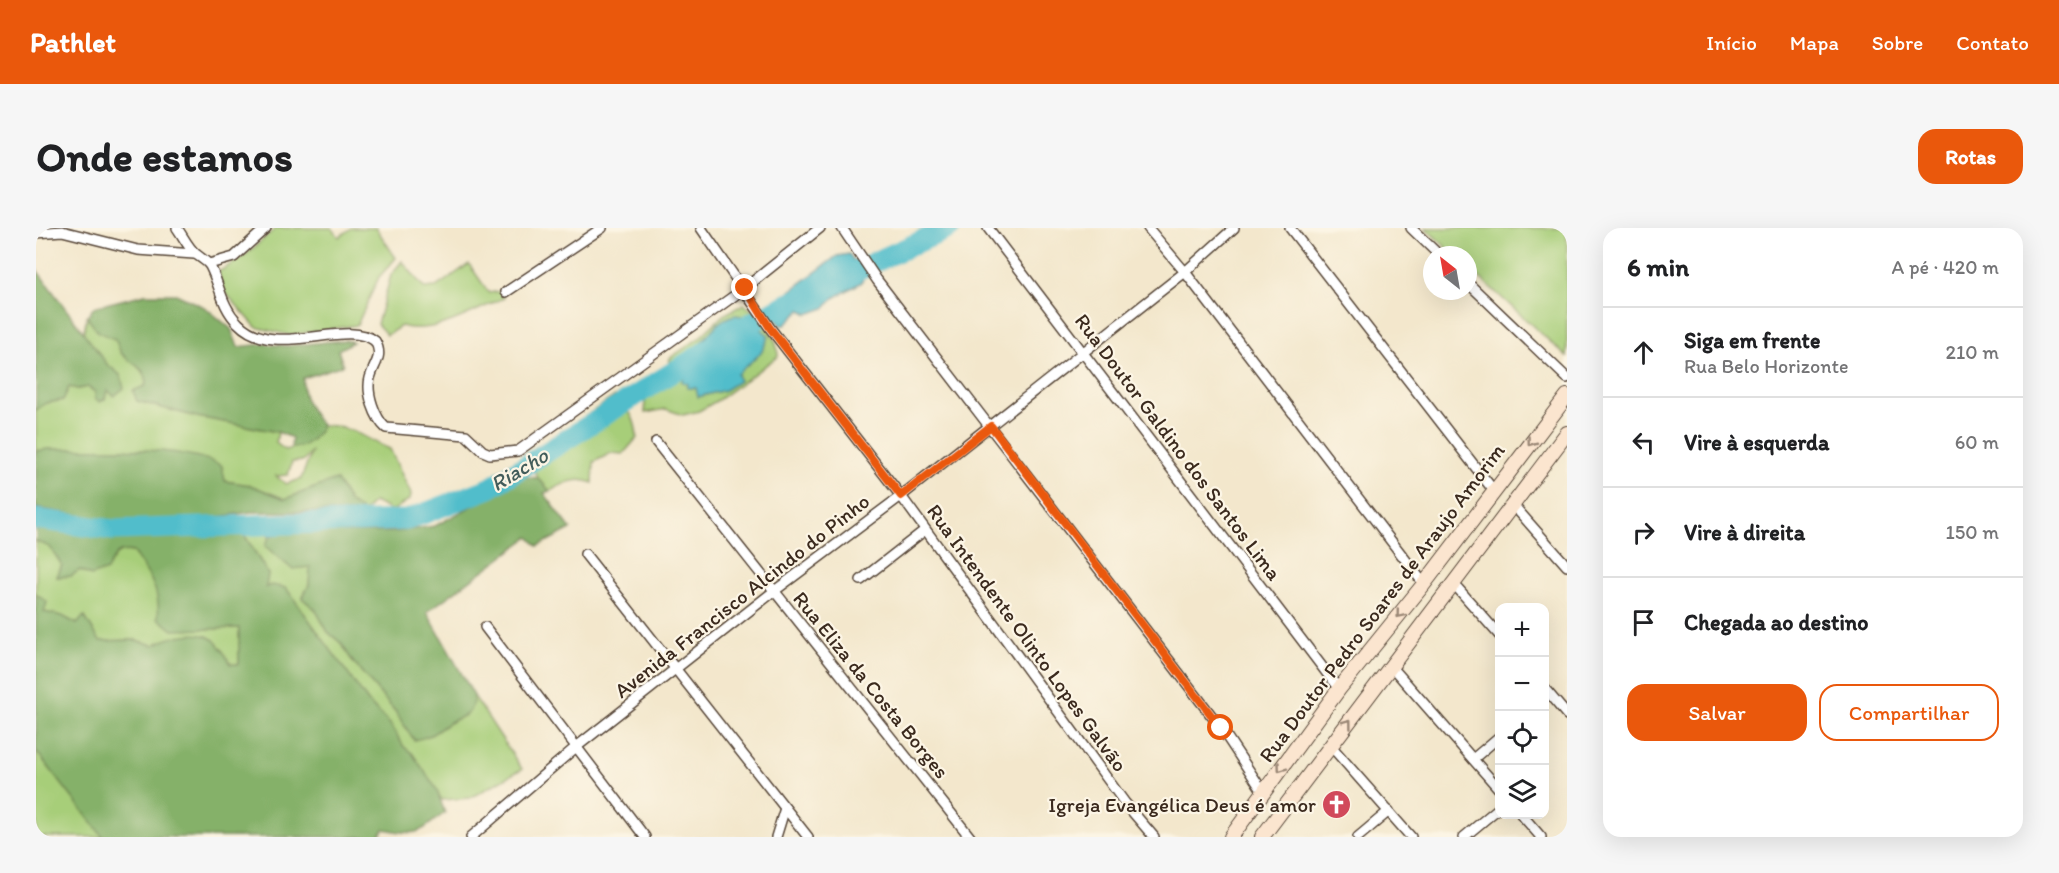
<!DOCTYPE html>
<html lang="pt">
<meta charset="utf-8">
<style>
:root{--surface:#fff;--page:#f6f6f6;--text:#202124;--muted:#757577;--line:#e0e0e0;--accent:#ea580c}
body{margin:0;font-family:Itim,sans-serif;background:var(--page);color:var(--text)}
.controls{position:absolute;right:18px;bottom:18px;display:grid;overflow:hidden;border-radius:12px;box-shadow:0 6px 24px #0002}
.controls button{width:54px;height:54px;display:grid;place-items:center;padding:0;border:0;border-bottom:2px solid var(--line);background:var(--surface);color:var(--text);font:30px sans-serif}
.compass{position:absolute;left:1387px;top:18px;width:54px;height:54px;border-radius:50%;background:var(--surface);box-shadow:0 6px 24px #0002;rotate:329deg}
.stop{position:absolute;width:18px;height:18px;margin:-14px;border:4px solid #ea580c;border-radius:50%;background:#fff}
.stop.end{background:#ea580c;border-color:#fff;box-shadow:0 2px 6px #0008}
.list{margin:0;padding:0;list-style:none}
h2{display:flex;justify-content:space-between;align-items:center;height:78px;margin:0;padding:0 24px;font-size:26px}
h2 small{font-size:20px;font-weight:400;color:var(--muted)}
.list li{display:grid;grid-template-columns:39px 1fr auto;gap:18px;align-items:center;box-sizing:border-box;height:90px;padding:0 24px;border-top:2px solid var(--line)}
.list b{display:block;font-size:22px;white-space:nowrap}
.list p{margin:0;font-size:20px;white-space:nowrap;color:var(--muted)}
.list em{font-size:20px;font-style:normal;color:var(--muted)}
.actions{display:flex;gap:12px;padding:18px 24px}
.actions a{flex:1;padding:14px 0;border:2px solid var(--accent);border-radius:18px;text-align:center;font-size:21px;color:var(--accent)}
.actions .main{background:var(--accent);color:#fff}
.icon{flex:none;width:33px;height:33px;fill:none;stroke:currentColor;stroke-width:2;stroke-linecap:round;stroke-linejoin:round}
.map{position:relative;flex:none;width:1531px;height:609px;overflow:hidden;border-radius:18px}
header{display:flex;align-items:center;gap:36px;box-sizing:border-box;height:84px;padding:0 30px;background:var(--accent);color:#fff}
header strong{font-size:28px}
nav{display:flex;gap:33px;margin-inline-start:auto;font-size:21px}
.intro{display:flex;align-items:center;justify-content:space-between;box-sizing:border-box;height:144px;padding:0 36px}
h1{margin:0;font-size:42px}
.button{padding:15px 27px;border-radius:18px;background:var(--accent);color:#fff;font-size:21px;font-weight:700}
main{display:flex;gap:36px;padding:0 36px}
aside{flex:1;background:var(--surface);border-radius:18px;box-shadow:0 6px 24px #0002}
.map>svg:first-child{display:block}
</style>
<header>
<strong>Pathlet</strong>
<nav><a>Início</a><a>Mapa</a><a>Sobre</a><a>Contato</a></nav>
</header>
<div class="intro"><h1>Onde estamos</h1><a class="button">Rotas</a></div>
<main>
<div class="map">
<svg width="1531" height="609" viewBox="0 0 1531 609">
<rect width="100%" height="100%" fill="#fcf5e5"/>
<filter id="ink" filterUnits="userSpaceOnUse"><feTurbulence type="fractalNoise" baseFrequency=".0167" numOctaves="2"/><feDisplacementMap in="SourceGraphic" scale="12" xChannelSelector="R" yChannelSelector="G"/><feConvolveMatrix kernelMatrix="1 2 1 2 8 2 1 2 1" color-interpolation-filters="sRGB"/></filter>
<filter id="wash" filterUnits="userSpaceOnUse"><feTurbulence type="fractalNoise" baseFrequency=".008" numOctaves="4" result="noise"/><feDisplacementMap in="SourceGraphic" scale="24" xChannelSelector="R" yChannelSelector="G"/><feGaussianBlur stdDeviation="1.35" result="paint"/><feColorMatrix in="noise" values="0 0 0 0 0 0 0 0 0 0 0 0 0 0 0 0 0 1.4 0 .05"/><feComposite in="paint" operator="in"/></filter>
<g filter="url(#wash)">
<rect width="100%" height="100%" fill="#f3e7cc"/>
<g fill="#a7ce79" stroke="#717c4c" stroke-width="1.5" fill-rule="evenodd">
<polygon points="240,0 296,0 303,9 315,0 340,0 360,30 343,49 321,97 253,107 220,99 187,62 182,44 207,29"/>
<polygon points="1389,0 1531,0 1531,129 1432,39 1432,27 1419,27"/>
<path d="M366,33l22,27 12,-1 33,-23 20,29 11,-2 4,7c-31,13 -70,38 -103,28l-14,9 -10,-11 14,-49z"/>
<path d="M708,76c16,12 34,32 34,52l-60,44 -19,11 -16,4 -17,-6 -21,4v-14l19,-13 6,-28 29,-20 24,-23z"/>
<path d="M51,89l11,15 17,7c9,19 26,25 32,42l-10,20 60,16 81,15 -2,11 9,7c18,-6 28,-6 37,-24 23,-4 45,14 68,23l21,45 -1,5 -18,12 -18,-9 -10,10 -14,-9 -14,-23 -51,19 -35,-14 -26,-4 -101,-32 -87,2v-41l10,-7 17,-3 6,-13 9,2 10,-2 7,5 12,-2 13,-15 -13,-11 -24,-30zM276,223l-11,28 -15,5 -10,-8 12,-1 4,-13 12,-1z"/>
<path d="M579,168c14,13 21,22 22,42l-14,16 -12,-1 -17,9 -1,21c-15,-7 -29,0 -43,8l-12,-13 -10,-22z"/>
<path d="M219,302l15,6 -4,10 45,21 -2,18 -7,13 13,11 13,23 13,11 12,19 42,49 19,28c19,-3 18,-5 33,-15 17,-11 23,-3 27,-28l48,73 -52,29 -28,2 -30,-47 -8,-6 -15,-23 -20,-21 -83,-114 -21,-2 3,-13 -26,-43z"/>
<path d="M0,313l14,5 12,19 -5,12 14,-1 9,-6h27c7,-14 9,-21 26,-18l21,30 6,19 44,28 36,-1 -1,36h-8l-18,-25 -30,-3 -29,9 -19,-5 -36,1 -14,-24 -8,7 -15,-8 -18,-4 -3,-15 -5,-3z"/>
<polygon points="0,523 66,605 67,609 0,609"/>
</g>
<g fill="#85b169" stroke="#606e44" stroke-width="1.5">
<polygon points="0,41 71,136 84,147 88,160 78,168 71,162 69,171 64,174 59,170 59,164 52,159 42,161 33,159 27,172 10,175 0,182"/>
<path d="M109,66h31l30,14 25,21 7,18 26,-3 23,2 59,-6 7,2 -15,8 5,15 -40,13c-2,19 7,33 19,48 -7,13 -16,22 -31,22l1,-10 -14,-6 -81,-15 -60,-16 -4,-10 12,-5c6,-17 -15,-22 -24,-33 -2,-4 -4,-10 -6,-14l-17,-7 -11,-15 7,-10z"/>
<path d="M12,221c44,0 138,-4 174,17l3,15 25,4 35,14 51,-19 14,23 14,9h-113l-34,5 -100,5 -81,-14v-57z"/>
<path d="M489,249l13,1 12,13 -6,2 27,36 -33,17 -9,-9 -102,75 47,84c-4,25 -10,17 -27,28 -15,10 -14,12 -33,16l-19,-29 -42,-49 -12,-19 -13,-11 -13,-23 -13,-11 7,-13 1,-18 -18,2 -27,-23 5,-10 12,-4h112l41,-6z"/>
<path d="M0,301l106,8 100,-6 26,43 -2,13 5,-2 15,3 83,115 21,21 14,23 8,6 24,35 9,25c-28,19 -22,24 -61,16l-6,8h-275l-67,-86v-157l11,8 -3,10 18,4 15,8 7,-8 16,25 35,-1 19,5c14,-8 47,-17 60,-5 7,7 12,16 17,24h8v-36l-66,2 -15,-12c3,-29 -10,-44 -25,-66 -17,-3 -19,4 -26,18l-16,6 -11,-6 -9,6 -14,1 5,-12 -12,-18 -14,-6z"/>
</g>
<g fill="#51bdcb" stroke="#467474" stroke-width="1.5">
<polygon points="813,26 828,46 826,54 798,70 789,80 772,86 765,82 749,97 744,97 736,81 742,72 801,28"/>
<path d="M699,87l13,2 21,19 -8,17 -24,21 2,7 -14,9 -27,7 -2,-9h-9l1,-4 -6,-2 2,-14 17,-20 -2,-4c13,-11 16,-24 36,-29z"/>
</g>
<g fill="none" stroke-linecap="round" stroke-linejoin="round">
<g stroke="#51bdcb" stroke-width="21">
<polyline points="799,52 914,0"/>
<polyline points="0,291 77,302 371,292 454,260 711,97 761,71"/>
</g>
</g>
</g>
<g filter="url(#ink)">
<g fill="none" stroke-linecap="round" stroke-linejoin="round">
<defs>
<g id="street">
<path d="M141,0c6,8 11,20 19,26 4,4 11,7 14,12 10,19 11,40 28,57 36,38 107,-5 137,18 9,16 -1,22 -5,37 -4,15 5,40 16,50l80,7 17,16 7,3 28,-3 227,-163 75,-60"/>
<polyline points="665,0 734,100 865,268 1089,575 1118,609"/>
<polyline points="806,0 841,52 1185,500 1228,565"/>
<polyline points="952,0 1303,461"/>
<polyline points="1112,0 1149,44 1388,356"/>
<polyline points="1254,0 1458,263"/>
<polyline points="1375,0 1403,27"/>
<polyline points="0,5 26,3 102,22 158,26"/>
<polyline points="173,36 198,29 230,0"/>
<polyline points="1432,55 1531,150"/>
<polyline points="470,64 566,0"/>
<polyline points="620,214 934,609"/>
<polyline points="1478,278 1531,338"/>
<polyline points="549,326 772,609"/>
<polyline points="825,352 889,302"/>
<polyline points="1418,356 1464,408"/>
<polyline points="449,399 609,609"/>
<polyline points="1355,438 1464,562"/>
<polyline points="1508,460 1531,487"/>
<polyline points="1295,518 1375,609"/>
<polyline points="1437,531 1464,508"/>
<polyline points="1485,586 1505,609"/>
<polyline points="435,609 539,520 737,364 865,268 1149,44 1198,0"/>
<polyline points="740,609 749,580"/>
<polyline points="1322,609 1353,583"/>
<polyline points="1428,609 1464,579"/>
</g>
<g id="secondary">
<polyline points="1195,609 1303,461 1388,356 1531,168"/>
<polyline points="1226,609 1531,205"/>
</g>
</defs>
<use href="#street" stroke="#574638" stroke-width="12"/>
<use href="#secondary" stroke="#574638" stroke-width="16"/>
<use href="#street" stroke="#fff" stroke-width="9"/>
<use href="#secondary" stroke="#fbe5cf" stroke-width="14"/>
</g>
<defs><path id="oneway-chevron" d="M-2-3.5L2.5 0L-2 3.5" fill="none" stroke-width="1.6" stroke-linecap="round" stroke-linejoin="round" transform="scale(1.5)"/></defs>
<g stroke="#9b8876">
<use href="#oneway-chevron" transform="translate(1495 214) rotate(127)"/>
<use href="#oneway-chevron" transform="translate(1364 386) rotate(129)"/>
<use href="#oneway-chevron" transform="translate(1312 495) rotate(-53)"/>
<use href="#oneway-chevron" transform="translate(1245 540) rotate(126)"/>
</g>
</g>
<g fill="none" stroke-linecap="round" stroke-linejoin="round" filter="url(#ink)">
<polyline stroke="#ea580c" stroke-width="8" points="709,60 734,100 865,268 955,198 1185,500"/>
</g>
<defs>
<symbol id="church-disc" viewBox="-11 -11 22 22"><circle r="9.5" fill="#d1495b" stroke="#fcf5e5"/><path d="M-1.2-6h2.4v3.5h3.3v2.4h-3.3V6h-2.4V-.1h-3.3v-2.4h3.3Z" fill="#fff"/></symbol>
</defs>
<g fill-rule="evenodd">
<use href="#church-disc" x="1284" y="560" width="33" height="33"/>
</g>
<g text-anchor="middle" stroke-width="4.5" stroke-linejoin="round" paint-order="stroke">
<g font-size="21" fill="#3b2a1e" stroke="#fcf5e5">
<text transform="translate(1142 219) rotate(53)" y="7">Rua Doutor Galdino dos Santos Lima</text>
<text transform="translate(706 368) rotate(-38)" y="7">Avenida Francisco Alcindo do Pinho</text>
<text transform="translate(1346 375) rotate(-53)" y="7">Rua Doutor Pedro Soares de Araujo Amorim</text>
<text transform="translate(991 410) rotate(54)" y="7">Rua Intendente Olinto Lopes Galvão</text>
<text transform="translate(835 457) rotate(51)" y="7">Rua Eliza da Costa Borges</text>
</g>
<g font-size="21" fill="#3b2a1e" stroke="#fcf5e5" text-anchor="end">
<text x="1280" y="584">Igreja Evangélica Deus é amor</text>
</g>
<g font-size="22" font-style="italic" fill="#435d5b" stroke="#fcf5e5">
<text transform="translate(483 241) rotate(-31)" y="8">Riacho</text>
</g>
</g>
</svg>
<div class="controls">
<button>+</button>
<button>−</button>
<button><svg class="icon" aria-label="locate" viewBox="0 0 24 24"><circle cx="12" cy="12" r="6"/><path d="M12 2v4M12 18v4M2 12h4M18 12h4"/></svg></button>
<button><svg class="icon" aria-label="layers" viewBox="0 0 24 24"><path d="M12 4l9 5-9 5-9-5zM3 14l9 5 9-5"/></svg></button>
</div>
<svg class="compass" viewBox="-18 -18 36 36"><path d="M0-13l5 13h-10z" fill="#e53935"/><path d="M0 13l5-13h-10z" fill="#757577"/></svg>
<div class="stop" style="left:1185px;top:500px"></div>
<div class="stop end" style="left:709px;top:60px"></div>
</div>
<aside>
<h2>6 min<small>A pé · 420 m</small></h2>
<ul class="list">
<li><svg class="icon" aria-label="ahead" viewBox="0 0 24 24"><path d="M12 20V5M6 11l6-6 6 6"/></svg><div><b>Siga em frente</b><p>Rua Belo Horizonte</p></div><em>210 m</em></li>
<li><svg class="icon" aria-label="left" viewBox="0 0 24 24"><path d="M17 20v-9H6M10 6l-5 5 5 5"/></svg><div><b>Vire à esquerda</b></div><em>60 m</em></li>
<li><svg class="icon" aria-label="right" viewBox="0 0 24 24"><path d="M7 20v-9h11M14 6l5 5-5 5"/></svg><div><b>Vire à direita</b></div><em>150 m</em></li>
<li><svg class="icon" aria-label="arrive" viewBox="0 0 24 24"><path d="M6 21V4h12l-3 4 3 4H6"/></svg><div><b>Chegada ao destino</b></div></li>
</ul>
<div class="actions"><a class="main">Salvar</a><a>Compartilhar</a></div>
</aside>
</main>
